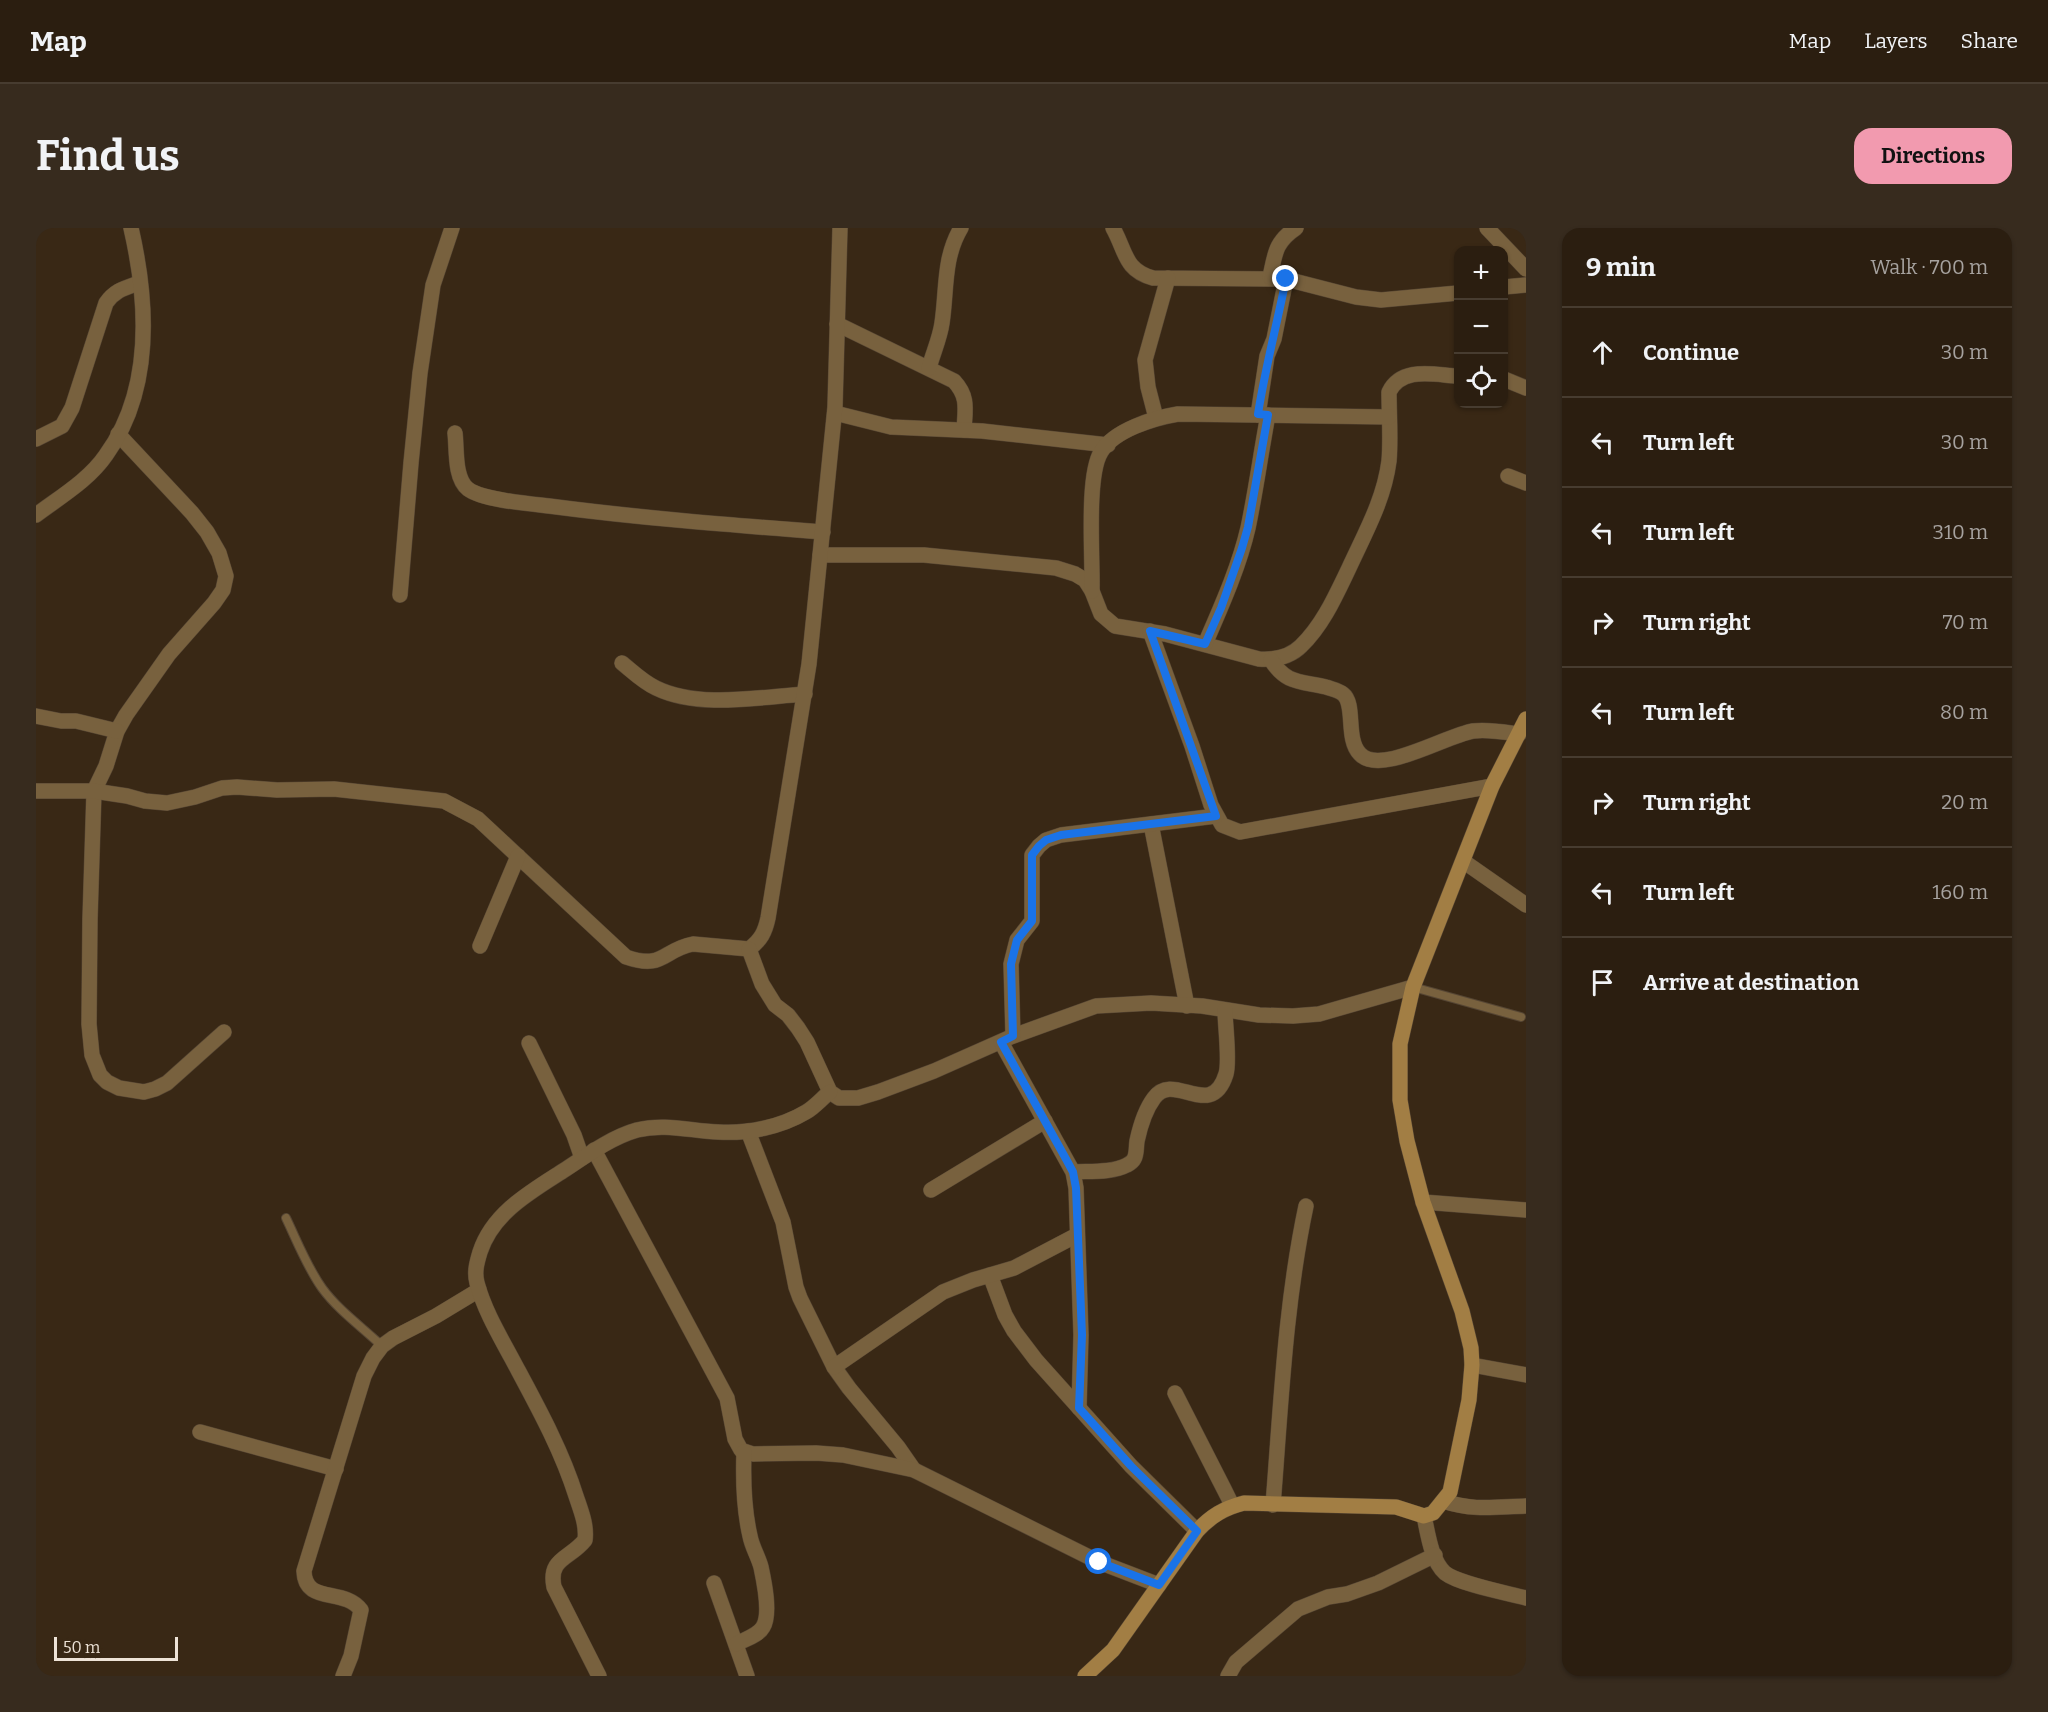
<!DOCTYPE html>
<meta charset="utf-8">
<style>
:root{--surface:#2b1e10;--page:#372b1e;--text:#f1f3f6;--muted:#a6a29f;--line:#473c30;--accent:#f29aaf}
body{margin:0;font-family:Bitter,serif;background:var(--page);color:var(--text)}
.controls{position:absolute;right:18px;top:18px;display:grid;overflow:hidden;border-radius:12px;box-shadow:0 2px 4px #0004}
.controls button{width:54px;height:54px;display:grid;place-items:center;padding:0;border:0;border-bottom:2px solid var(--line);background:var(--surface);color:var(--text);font:30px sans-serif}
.scale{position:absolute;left:18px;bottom:15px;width:124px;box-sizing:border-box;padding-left:6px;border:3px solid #eee3d7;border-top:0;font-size:16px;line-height:21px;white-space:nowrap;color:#eee3d7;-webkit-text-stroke:4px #392815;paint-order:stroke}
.stop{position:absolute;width:18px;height:18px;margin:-14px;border:4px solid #1a73e8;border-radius:50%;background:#fff}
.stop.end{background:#1a73e8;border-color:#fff;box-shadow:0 2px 6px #0008}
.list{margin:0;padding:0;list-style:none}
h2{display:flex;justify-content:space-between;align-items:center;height:78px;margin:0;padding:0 24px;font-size:26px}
h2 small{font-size:20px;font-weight:400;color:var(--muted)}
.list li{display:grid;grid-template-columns:39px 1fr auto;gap:18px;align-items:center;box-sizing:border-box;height:90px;padding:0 24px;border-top:2px solid var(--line)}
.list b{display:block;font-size:22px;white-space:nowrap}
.list em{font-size:20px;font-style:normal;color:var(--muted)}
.icon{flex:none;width:33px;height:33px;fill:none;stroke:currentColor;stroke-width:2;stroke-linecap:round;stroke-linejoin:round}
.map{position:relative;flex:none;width:1490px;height:1448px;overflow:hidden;border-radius:18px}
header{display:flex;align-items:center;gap:36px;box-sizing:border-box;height:84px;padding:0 30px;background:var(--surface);border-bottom:2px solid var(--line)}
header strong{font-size:28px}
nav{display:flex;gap:33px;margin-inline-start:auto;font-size:21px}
.intro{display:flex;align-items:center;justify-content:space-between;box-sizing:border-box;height:144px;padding:0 36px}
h1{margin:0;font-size:42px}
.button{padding:15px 27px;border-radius:18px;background:var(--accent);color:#111;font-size:21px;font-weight:700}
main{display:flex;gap:36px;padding:0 36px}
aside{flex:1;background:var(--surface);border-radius:18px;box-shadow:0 2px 4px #0004}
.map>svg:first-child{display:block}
</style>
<header>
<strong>Map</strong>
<nav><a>Map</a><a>Layers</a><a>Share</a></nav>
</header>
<div class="intro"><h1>Find us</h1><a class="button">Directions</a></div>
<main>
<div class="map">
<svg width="1490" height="1448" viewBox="0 0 1490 1448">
<rect width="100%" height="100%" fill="#392815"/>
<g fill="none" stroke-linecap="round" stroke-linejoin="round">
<defs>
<g id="lane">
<polyline points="1377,759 1485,789"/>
<path d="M250,990c11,23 21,49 36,70 16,22 40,39 60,58"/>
</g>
<g id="street">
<path d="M1077,0c13,23 11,42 40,50l133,1 70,18 25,3 77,-7"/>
<polyline points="1451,0 1490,41"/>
<path d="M1234,49c5,-23 5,-35 26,-49"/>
<polyline points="1468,59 1490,57"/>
<path d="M801,96l117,57c15,16 11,29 10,49"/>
<path d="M893,140c4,-15 11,-30 13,-45 5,-33 1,-65 19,-95"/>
<polyline points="1468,151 1490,160"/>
<polyline points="799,185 855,199 946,203 1072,217"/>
<polyline points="1222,187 1231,128 1238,111 1250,51"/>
<polyline points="1120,190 1112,159 1109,132 1132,50"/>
<path d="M419,205c2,16 -1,45 13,56 14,11 63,15 81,17 91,12 182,19 274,26"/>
<polyline points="82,206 156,285 171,304 183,325 190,348 187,362 178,375 133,426 90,487 81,503 70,538 58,563 54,691 53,796 56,827 64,847 71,854 83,860 108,864 119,861 131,855 188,804"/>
<path d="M0,211l26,-13 10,-18 34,-105c9,-13 19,-15 33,-20"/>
<polyline points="1472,248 1490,255"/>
<path d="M0,287c24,-18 53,-35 70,-60 47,-65 42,-153 25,-227"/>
<path d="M784,327h104l132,13 19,6 10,6 7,11 9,23 14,12 50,8 94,25c16,1 31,-2 42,-13 22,-21 35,-51 48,-78 16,-35 35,-68 40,-107 2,-22 0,-46 0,-69 13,-26 45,-17 69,-16"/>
<path d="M1056,363c1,-31 -6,-115 9,-139 13,-22 53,-34 77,-38l211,3"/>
<polyline points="364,367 375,235 384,145 397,57 416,0"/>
<polyline points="1114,403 1156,518 1175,577 1186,597 1204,604 1456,558"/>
<path d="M1169,416c16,-37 34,-77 43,-116 8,-38 13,-76 20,-113"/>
<path d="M1235,432c15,24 29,21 55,27 5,2 12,3 17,7 13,10 2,45 17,60 20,22 87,-19 113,-23 15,-2 31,1 46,3"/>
<path d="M586,435c11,9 21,19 34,25 43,21 103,9 149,6"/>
<polyline points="0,488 25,493 40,493 81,503"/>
<path d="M0,563h58l33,5 18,5 22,2 28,-6 27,-9 15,-1 40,3 57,-1 110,12 34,18 148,138c38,13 36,-7 67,-13l56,5c12,-9 16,-17 19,-31l41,-254 26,-257 5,-179"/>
<polyline points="1115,596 1151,778"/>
<polyline points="1427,633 1490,677"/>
<polyline points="444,718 482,628"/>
<polyline points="713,721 726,756 739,777 752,787 762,800 771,814 794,864 803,870 822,870 842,864 898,843 977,808 1060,778 1115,775 1166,778 1223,787 1257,788 1283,786 1377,759"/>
<polyline points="977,808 975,736 981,712 996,693 996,627 1003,618 1010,612 1025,607 1180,588"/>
<polyline points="965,814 1037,944 1040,960 1045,1107 1043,1180"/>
<polyline points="493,815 538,907 546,930"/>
<polyline points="712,903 747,994 760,1059 764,1070 798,1139 813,1160 862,1219 878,1242"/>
<polyline points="558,922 691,1170 699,1211 705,1222 717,1226 780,1225 807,1227 878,1242 1063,1334 1123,1357"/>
<path d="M1037,944c16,-1 39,1 54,-7 2,-1 6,-4 7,-6 3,-5 2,-12 3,-18 3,-14 8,-31 17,-43 20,-28 57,24 72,-24 4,-13 -1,-49 -1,-64"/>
<polyline points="895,962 1009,893"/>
<polyline points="1387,974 1490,982"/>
<polyline points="954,1047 969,1087 978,1103 1000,1132 1095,1238 1161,1303"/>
<polyline points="1436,1137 1490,1147"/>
<polyline points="798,1139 907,1064 937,1052 978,1040 1041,1007"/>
<polyline points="1139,1165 1188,1261 1194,1273 1193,1279"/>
<polyline points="164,1204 300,1241"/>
<path d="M1407,1273c31,10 51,6 83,5"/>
<path d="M1237,1277c8,-100 12,-200 33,-299"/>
<path d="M1388,1288c4,18 7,44 21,57 14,11 62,20 81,25"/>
<polyline points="678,1355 711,1448"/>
<path d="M700,1416c9,-5 22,-8 27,-17 8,-13 1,-46 -2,-60 -3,-11 -9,-20 -11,-31 -6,-26 -7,-57 -6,-84"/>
<path d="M307,1448l8,-20 10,-46c-17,-23 -56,-5 -57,-39l60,-195 9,-18 9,-12 11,-8 43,-22 43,-26"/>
<path d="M563,1448l-45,-89c-6,-29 16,-28 31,-47 2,-15 -4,-29 -9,-44 -15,-48 -41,-94 -65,-139 -13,-24 -27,-48 -34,-74 -3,-11 0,-21 3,-31 13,-40 52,-61 86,-83 21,-14 46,-32 71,-39 28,-7 54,1 81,2 29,2 63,-5 88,-20 9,-5 16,-14 24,-20"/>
<polyline points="1192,1448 1200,1434 1262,1381 1292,1369 1311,1366 1342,1355 1399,1327"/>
</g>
<path id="secondary" d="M1049,1448l28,-26 84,-119c14,-15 27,-23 47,-28l152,4 28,9 9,-3 17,-21 19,-92 3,-35 -1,-17 -9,-37 -39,-109 -16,-61 -7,-41v-56l13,-57 79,-201 34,-67"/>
</defs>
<use href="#lane" stroke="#564634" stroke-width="10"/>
<use href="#street" stroke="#564634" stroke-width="16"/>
<use href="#secondary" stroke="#564634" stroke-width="16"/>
<use href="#lane" stroke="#78613e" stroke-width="8"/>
<use href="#street" stroke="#78613e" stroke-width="15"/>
<use href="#secondary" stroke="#a27e44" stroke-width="15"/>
</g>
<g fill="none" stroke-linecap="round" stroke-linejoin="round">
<path stroke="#1a73e8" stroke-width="8" d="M1063,1334l60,23 38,-54 -66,-65 -52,-58 3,-73 -6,-147 -3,-16 -7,-13 -65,-117 12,-6 -2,-72 6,-24 15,-19v-66l7,-9 7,-6 15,-5 155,-19 -66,-185 55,13 16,-36 21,-60 6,-21 20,-112 -10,-1c7,-45 19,-90 28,-135"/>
</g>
</svg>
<div class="controls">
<button>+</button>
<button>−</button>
<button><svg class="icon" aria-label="locate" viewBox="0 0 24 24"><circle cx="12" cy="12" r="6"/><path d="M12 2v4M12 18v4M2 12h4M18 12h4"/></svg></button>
</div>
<div class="scale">50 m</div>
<div class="stop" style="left:1063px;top:1334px"></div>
<div class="stop end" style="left:1250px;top:51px"></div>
</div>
<aside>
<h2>9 min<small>Walk · 700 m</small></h2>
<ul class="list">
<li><svg class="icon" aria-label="ahead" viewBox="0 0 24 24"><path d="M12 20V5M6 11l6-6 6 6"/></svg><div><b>Continue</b></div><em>30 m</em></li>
<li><svg class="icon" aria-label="left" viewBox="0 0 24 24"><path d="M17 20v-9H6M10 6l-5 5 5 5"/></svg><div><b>Turn left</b></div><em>30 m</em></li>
<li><svg class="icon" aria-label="left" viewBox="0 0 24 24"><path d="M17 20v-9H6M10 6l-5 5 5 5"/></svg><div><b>Turn left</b></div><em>310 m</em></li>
<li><svg class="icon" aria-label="right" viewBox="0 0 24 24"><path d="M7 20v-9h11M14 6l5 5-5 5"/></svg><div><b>Turn right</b></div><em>70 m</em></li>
<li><svg class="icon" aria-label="left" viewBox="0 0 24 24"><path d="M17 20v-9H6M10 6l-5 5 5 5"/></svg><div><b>Turn left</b></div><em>80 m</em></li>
<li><svg class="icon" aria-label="right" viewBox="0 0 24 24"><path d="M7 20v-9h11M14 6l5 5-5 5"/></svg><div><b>Turn right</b></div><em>20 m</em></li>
<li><svg class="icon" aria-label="left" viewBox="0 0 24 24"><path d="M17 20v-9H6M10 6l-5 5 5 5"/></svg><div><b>Turn left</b></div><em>160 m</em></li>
<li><svg class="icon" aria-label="arrive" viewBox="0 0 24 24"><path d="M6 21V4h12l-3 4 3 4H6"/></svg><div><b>Arrive at destination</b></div></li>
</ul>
</aside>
</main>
